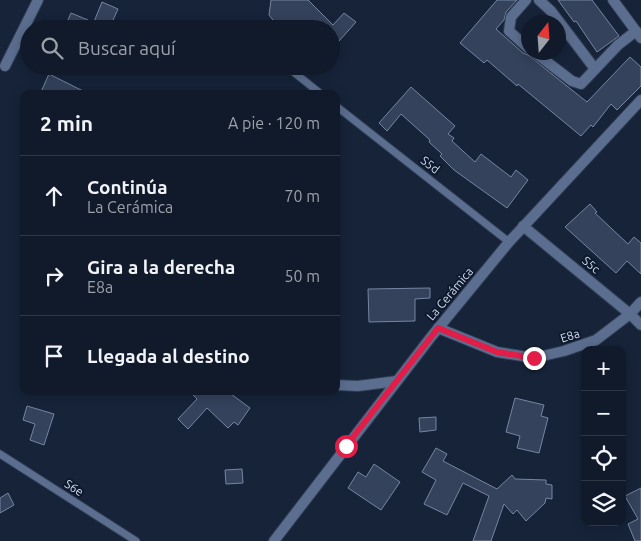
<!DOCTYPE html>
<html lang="es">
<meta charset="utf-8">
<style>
:root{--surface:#101a2b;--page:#1e2737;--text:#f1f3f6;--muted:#9ca1a9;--line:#303847}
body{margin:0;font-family:Ubuntu,sans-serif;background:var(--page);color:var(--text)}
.controls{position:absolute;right:15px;bottom:15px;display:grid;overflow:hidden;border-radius:10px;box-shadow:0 2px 12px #0003}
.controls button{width:45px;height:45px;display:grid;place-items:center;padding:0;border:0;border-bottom:1px solid var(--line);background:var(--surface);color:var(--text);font:25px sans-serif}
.compass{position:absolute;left:521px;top:15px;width:45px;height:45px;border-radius:50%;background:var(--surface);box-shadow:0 2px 12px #0003;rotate:17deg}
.stop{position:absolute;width:15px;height:15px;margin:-11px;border:4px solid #e11d48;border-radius:50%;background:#fff}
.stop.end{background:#e11d48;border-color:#fff;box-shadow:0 1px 5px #0008}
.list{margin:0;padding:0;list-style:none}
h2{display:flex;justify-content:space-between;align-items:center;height:65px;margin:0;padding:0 20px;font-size:21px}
h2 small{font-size:16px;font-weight:400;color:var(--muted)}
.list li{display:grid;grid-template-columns:32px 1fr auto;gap:15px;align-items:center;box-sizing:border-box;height:80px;padding:0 20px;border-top:1px solid var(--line)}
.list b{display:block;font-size:19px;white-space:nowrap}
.list p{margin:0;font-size:16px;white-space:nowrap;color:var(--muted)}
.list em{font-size:16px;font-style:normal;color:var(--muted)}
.icon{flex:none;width:28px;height:28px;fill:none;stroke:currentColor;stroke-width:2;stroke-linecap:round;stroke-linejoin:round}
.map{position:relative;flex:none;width:641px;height:541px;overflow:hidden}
.search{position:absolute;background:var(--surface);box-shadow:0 2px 12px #0003;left:20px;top:20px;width:320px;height:55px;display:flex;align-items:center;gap:12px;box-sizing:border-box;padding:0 18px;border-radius:28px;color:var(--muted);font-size:19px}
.panel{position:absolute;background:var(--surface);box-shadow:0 2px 12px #0003;left:20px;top:90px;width:320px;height:305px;border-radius:10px}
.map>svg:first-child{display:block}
</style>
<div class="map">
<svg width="641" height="541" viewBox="0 0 641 541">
<rect width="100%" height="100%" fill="#162339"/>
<g fill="#34425b" stroke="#7686a2">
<polygon points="271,0 308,0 333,25 344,13 356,22 331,50 331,29 280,29 269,15"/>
<polygon points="497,0 517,0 506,12 504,20 496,29 523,53 528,55 587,102 630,57 641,67 641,86 617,110 611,104 593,127 591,125 581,136 518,84 517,86 487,60 484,63 460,43"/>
<polygon points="558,0 592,0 619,36 597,52 576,21 574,22"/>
<polygon points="102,2 118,9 109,29 91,29"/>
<polygon points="71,13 88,20 84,29 64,29"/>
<polygon points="49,74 89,94 40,94"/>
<polygon points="411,87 455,126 448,134 454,138 452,141 475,162 481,154 511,177 516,170 528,180 507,208 454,170 440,156 442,154 429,142 430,140 401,114 387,131 379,123"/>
<polygon points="590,204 597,212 595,213 628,244 634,237 641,243 641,274 627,261 616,273 565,227"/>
<polygon points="430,288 430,298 415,299 415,321 369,322 368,289"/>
<polygon points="189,391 227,391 250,408 238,425 234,422 228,428 207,408 188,429 178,419 197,399"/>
<polygon points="515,398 544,405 541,416 548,418 539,453 517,448 520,436 506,432"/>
<polygon points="27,406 54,414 44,445 30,440 35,424 23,420"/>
<polygon points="436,417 436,430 420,432 419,418"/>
<polygon points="436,448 447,454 443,461 497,489 512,475 515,479 546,480 546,484 552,485 552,499 546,498 545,503 526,521 517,510 513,514 504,504 491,541 473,541 489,496 463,483 447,515 424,504 436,480 422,472"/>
<polygon points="374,464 400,482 381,510 348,488 358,472 366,477"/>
<polygon points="242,469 243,483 226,484 225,470"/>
<polygon points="641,488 641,541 635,541 628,524 638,519 625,496"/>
<polygon points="8,493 14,505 0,513 0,498"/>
</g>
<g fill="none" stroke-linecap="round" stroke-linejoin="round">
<defs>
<g id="service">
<polyline points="286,66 321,94"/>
<polyline points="336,106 509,242"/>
<polyline points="0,454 136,541"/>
</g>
<g id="minor">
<polyline points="526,0 511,17 509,31 528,48"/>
<polyline points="539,0 551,11 595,69"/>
<polyline points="613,0 641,38"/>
<polyline points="534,52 572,81 581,84 618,45 636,31"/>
<polyline points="5,66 38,0"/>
<polyline points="523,226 630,314 641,325"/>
<polyline points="438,328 497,352 534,358 564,351 596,340 630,314 641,302"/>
<polyline points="336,385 358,386 397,381"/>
<polyline points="274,541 431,337 509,242 641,100"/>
</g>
</defs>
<use href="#service" stroke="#303d52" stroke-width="9"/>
<use href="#minor" stroke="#303d52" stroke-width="12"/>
<use href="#service" stroke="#5c6e8f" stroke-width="7"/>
<use href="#minor" stroke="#5c6e8f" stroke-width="10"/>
</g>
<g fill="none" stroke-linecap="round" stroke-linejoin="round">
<polyline stroke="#e11d48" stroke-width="6" points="346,446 438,328 497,352 534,358"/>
</g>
<g text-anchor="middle" stroke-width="4" stroke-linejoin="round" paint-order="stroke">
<g font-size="12" fill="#d3dceb" stroke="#0d192f">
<text transform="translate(430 165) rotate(38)" y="4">S5d</text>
<text transform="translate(591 265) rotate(40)" y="4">S5c</text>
<text transform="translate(450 294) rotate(-50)" y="4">La Cerámica</text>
<text transform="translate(570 336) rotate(-18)" y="4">E8a</text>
<text transform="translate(74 488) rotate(33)" y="4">S6e</text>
</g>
</g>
</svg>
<div class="controls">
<button>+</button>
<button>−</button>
<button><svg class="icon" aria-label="locate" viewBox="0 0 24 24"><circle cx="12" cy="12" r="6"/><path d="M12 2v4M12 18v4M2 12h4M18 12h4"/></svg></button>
<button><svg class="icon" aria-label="layers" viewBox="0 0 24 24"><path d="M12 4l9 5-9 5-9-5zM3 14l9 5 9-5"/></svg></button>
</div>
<svg class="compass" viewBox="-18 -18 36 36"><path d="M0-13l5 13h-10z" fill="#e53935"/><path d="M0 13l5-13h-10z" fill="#9ca1a9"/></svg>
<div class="stop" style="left:346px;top:446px"></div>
<div class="stop end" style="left:534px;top:358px"></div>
<div class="search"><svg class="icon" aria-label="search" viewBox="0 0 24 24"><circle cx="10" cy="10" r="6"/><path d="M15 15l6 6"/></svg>Buscar aquí</div>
<section class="panel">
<h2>2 min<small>A pie · 120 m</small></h2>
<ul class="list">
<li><svg class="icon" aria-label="ahead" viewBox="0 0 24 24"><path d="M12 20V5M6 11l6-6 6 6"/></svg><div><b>Continúa</b><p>La Cerámica</p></div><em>70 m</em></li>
<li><svg class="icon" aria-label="right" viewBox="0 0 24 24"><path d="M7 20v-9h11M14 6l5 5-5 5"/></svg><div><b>Gira a la derecha</b><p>E8a</p></div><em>50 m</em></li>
<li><svg class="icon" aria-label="arrive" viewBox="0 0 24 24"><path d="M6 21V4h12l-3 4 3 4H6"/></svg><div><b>Llegada al destino</b></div></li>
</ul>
</section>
</div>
